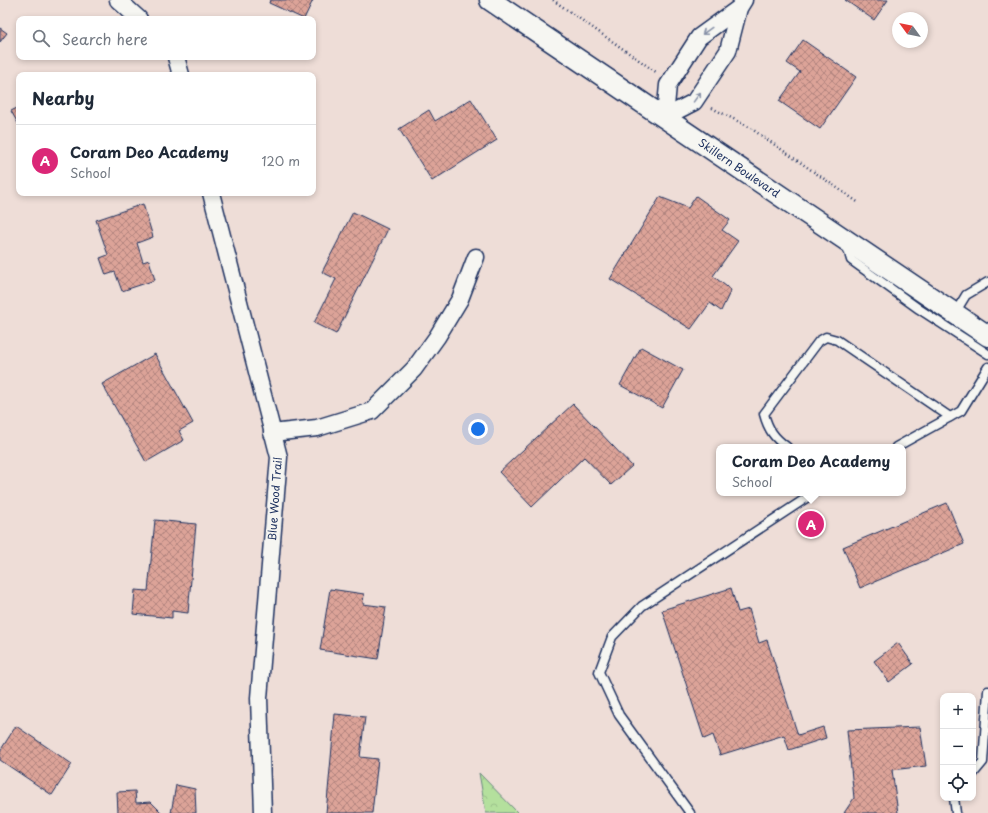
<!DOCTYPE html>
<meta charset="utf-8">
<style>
:root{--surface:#fff;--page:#f6f6f7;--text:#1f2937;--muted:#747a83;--line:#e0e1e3;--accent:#db2777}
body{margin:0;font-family:"Playpen Sans",sans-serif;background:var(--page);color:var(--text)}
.controls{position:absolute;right:12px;bottom:12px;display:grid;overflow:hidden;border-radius:8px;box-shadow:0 2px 6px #0003}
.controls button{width:36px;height:36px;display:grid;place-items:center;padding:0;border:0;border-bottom:1px solid var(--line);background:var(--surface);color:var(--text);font:20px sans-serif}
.compass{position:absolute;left:892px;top:12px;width:36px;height:36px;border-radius:50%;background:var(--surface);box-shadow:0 2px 6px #0003;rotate:303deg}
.you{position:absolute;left:478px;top:429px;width:14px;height:14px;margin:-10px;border:3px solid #fff;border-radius:50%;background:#1a73e8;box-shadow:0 0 0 6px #1a73e833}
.badge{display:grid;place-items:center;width:26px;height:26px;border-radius:50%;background:var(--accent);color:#fff;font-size:13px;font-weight:700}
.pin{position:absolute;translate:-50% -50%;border:2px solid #fff;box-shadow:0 1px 4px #0006}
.popup{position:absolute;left:716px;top:444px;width:190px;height:52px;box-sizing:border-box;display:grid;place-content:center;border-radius:8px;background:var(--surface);filter:drop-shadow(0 1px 3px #0005);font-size:13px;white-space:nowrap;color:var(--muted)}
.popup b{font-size:15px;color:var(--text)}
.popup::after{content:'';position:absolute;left:50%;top:100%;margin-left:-8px;border:8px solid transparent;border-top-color:var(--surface)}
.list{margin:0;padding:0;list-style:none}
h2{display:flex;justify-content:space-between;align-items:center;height:52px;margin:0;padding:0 16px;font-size:17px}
h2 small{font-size:13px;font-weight:400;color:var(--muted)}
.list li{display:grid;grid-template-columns:26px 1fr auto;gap:12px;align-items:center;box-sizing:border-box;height:72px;padding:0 16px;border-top:1px solid var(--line)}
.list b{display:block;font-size:15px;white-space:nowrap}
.list p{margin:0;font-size:13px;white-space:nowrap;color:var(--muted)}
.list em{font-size:13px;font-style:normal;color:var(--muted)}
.icon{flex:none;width:22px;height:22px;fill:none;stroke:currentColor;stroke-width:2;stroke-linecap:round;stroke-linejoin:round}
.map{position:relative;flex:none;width:988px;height:813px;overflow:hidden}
.search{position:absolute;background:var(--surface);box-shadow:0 2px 6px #0003;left:16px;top:16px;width:300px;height:44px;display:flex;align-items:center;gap:10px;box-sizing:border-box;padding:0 14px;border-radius:8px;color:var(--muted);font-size:15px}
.panel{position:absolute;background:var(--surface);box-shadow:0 2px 6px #0003;left:16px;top:72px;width:300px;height:124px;border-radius:8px}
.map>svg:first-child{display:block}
</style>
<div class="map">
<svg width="988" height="813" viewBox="0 0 988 813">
<defs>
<pattern id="forest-crowns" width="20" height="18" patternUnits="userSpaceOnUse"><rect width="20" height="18" fill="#b4e09d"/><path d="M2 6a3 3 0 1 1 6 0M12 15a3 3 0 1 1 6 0" fill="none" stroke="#9ac08a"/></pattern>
<pattern id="building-cross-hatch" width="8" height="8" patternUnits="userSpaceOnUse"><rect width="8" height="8" fill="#dca398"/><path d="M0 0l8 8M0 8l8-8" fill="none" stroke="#b2857f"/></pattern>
</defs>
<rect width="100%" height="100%" fill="#eeddd7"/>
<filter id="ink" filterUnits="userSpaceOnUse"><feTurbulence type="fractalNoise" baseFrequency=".025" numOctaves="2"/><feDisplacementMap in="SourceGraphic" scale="8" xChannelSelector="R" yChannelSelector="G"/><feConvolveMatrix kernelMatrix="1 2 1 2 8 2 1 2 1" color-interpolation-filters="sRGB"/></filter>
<g filter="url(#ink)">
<polygon fill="url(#forest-crowns)" stroke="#68887e" points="479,773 518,813 486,813"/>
<g fill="url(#building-cross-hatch)" stroke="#1b2f5e">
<polygon points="270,0 313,0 304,19 269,3"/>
<polygon points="845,0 888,0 874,20"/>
<polygon points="0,28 7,33 0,42"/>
<polygon points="803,40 856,77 820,129 779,101 800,72 787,63"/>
<polygon points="471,99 497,140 432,181 399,129 429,110 435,121"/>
<polygon points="19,107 19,125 11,111"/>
<polygon points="696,196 730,220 722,230 738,241 713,276 731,290 721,311 710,303 691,329 610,279 660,197 688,208"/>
<polygon points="143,204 153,237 137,243 143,262 149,260 155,280 122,291 115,272 106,275 100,258 108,255 96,220"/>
<polygon points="353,212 388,229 336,334 314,323 336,279 322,272"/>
<polygon points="641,347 683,370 662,408 620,385"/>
<polygon points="155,354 193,423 179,431 184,440 146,462 102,384"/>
<polygon points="573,404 632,466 611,485 584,457 532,507 499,472"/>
<polygon points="947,503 964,544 860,588 843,547"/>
<polygon points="155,520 196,524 188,613 172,611 172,618 133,614 135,590 148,591"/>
<polygon points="731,588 738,612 749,609 759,643 767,640 798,735 823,727 826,738 789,750 784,735 720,755 713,735 704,739 662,610"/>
<polygon points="330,589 364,594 363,604 386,607 378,659 320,650"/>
<polygon points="898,643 913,664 889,682 874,661"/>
<polygon points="335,714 365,717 360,757 378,759 372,813 326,813"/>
<polygon points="16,726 72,764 52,795 0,760 0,751"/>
<polygon points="920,727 926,766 892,770 898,813 844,813 854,798 847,730"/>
<polygon points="176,785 195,789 196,813 171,813"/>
<polygon points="135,791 136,803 151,802 162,813 118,813 117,792"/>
</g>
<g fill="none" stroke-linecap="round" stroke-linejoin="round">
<defs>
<g id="service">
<polyline points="847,246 851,260 919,309 988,354"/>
<polyline points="955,313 966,295 988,282"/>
<path d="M787,447c-13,-9 -19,-18 -23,-33l55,-73 7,-4 11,3 113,77"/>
<polyline points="896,447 961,411 988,367"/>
<polyline points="973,774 983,762 988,691"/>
<polyline points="954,798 956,813"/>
<polyline points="690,813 619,715 599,672 612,637 642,606 814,493"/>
</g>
<g id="minor">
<polyline points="118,0 139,19"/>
<polyline points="176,57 181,75"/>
<polyline points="665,117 694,102 728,51 739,8 744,0"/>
<polyline points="665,117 668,85 699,37 739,8"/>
<polyline points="211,193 279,457 259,698 263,813"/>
<polyline points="272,433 317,428 372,411 414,369 437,337 460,299 476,257"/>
</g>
<polyline id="tertiary" points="490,0 988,336"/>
</defs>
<use href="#service" stroke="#1b2f5e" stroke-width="11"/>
<use href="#minor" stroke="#1b2f5e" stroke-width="19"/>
<use href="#tertiary" stroke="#1b2f5e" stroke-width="23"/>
<g stroke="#1b2f5e" stroke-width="2.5" stroke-dasharray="1 3" stroke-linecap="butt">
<polyline points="553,0 656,72"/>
<polyline points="712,108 749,127 859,203"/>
</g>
<use href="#service" stroke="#f6f6f2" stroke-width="8"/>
<use href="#minor" stroke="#f6f6f2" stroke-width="16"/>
<use href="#tertiary" stroke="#f6f6f2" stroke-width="20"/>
</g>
<defs><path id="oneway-shaft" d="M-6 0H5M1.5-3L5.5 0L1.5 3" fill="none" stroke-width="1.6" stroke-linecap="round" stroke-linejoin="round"/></defs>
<g stroke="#8892a8">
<use href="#oneway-shaft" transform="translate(707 31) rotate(144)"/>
<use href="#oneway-shaft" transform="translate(697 97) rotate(-54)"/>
</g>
</g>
<g text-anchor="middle" stroke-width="3" stroke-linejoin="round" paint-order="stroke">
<g font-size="11" fill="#1b2f5e" stroke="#f6f6f2">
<text transform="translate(739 168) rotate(34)" y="4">Skillern Boulevard</text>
<text transform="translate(275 499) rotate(-86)" y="4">Blue Wood Trail</text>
</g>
</g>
</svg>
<div class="controls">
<button>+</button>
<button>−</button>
<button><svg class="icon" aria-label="locate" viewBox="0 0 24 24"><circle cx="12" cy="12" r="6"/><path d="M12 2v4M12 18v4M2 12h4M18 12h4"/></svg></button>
</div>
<svg class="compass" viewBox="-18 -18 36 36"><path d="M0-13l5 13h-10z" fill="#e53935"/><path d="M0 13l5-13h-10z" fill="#747a83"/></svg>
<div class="you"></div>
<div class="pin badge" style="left:811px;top:524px">A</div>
<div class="popup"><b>Coram Deo Academy</b>School</div>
<div class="search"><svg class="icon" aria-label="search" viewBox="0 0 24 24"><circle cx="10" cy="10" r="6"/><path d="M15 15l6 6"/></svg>Search here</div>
<section class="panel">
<h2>Nearby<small></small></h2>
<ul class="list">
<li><span class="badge">A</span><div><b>Coram Deo Academy</b><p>School</p></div><em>120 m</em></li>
</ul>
</section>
</div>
